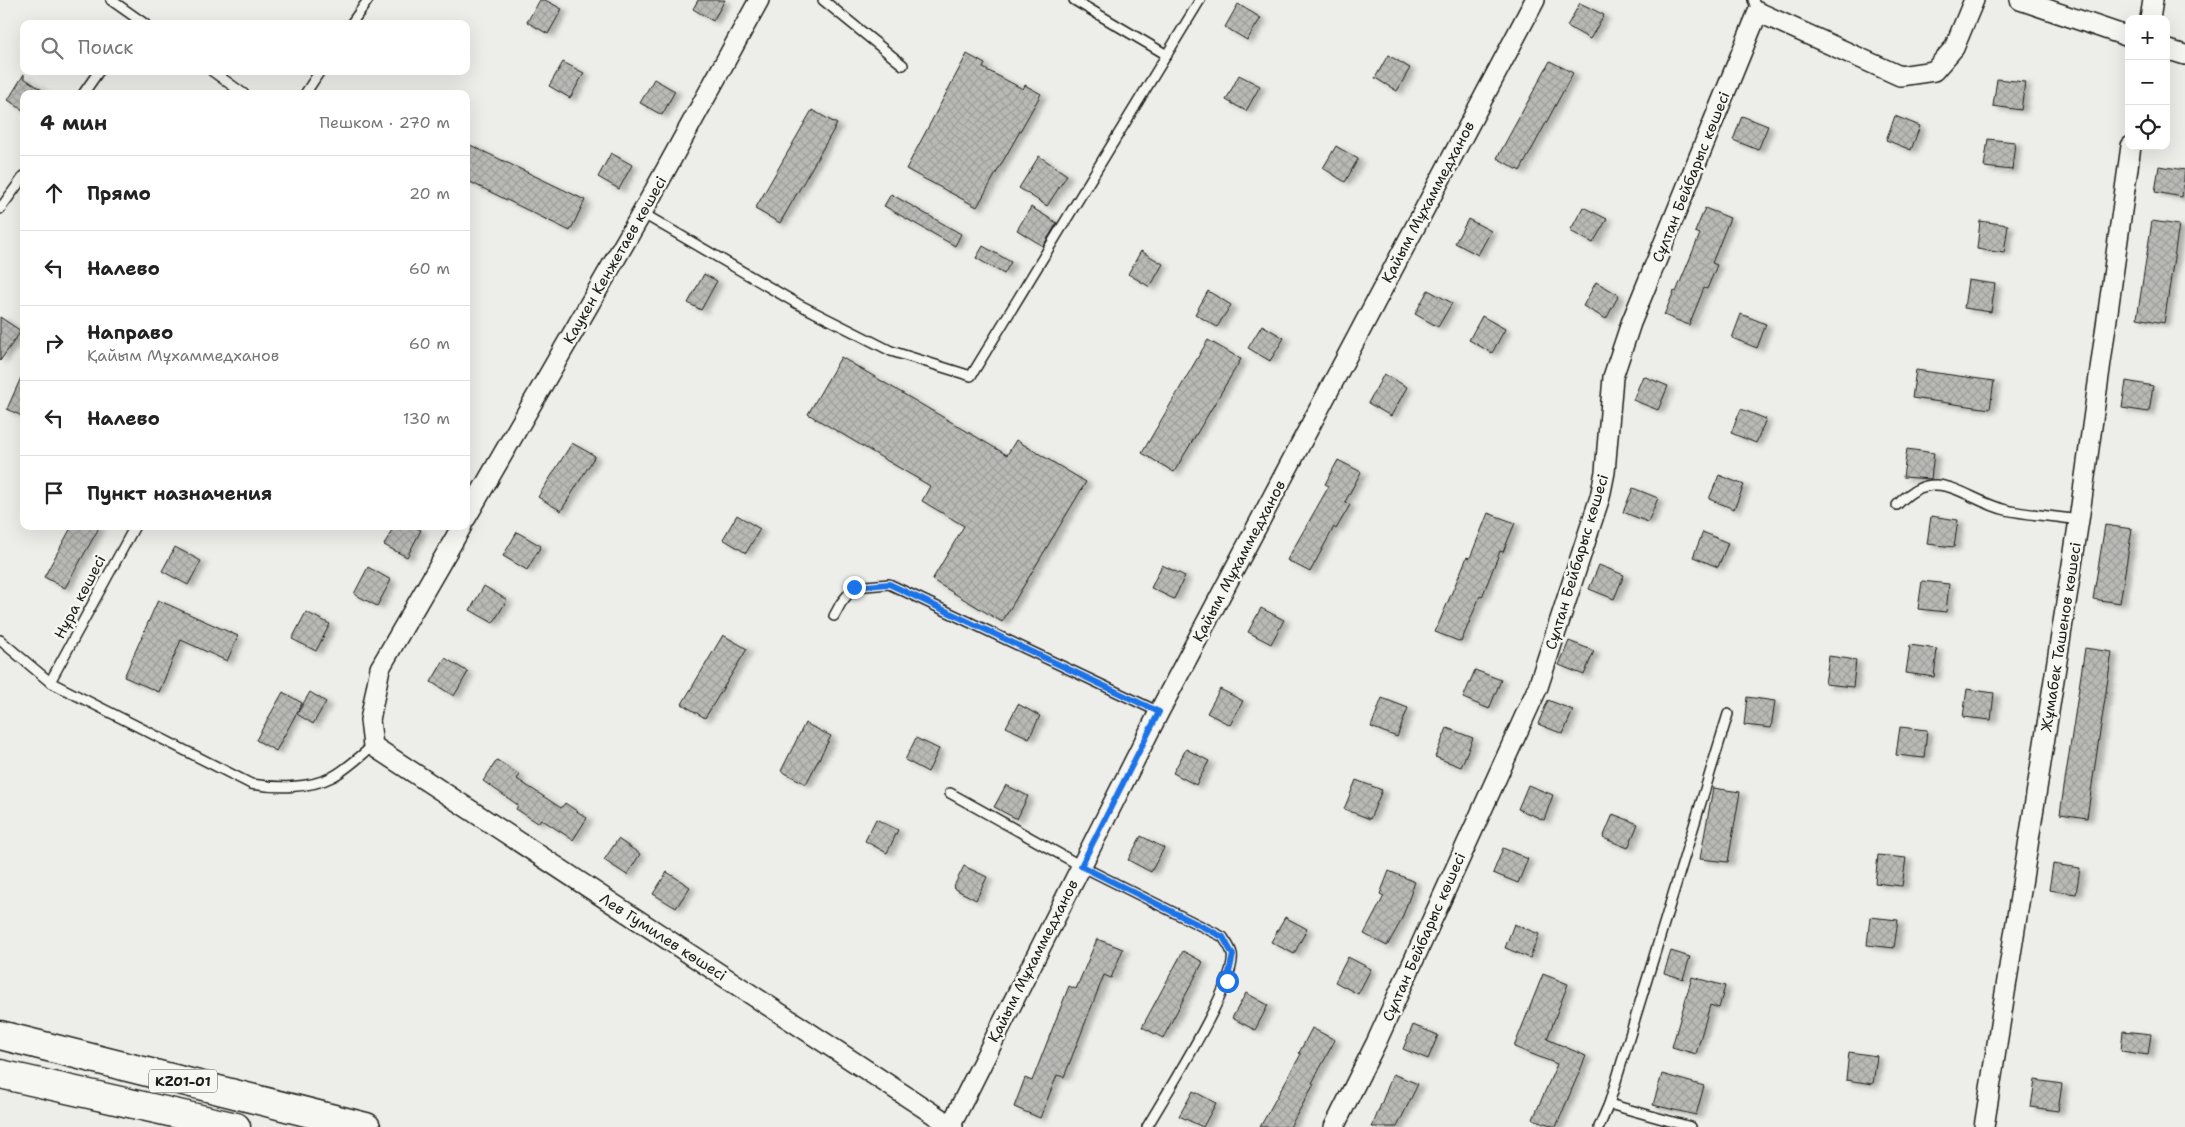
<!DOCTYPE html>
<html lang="ru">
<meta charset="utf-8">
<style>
:root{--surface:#fff;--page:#f2f2f2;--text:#222;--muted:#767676;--line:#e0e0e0}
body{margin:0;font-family:"Shantell Sans",sans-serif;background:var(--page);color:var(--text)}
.controls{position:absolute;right:15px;top:15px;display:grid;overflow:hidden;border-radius:10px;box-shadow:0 5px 20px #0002}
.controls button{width:45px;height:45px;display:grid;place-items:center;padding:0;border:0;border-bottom:1px solid var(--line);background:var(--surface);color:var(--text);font:25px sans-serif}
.stop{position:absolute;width:15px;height:15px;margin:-11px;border:4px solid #1a73e8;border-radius:50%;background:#fff}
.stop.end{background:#1a73e8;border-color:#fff;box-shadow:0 1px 5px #0008}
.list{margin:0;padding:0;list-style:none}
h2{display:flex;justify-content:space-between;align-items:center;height:65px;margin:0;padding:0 20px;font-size:21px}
h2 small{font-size:16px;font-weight:400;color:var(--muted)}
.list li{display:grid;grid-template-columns:32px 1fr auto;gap:15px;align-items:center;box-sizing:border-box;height:75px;padding:0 20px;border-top:1px solid var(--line)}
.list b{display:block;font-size:19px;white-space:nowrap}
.list p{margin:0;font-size:16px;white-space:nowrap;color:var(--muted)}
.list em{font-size:16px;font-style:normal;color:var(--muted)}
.icon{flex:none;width:28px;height:28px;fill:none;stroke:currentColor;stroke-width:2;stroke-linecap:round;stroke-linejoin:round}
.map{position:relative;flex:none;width:2185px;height:1127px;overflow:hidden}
.search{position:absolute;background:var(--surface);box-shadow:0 5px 20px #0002;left:20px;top:20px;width:450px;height:55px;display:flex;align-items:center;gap:12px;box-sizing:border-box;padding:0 18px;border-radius:10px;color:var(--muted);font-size:19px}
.panel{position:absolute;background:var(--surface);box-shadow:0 5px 20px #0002;left:20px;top:90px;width:450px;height:440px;border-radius:10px}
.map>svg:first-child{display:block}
</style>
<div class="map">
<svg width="2185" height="1127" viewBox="0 0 2185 1127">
<defs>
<pattern id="building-cross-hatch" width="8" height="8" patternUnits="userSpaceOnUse" patternTransform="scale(1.25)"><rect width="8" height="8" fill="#b9b9b6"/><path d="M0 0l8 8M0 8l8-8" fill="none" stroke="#9e9e9c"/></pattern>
<filter id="shadow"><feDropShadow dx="5.5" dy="3" stdDeviation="2.5" flood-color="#0004"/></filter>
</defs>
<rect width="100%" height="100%" fill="#edede9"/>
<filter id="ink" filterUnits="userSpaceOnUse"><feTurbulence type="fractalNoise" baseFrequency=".02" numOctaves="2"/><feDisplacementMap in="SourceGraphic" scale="10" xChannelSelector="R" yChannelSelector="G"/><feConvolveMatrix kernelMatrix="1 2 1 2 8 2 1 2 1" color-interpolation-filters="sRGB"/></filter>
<g filter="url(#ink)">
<g fill="url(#building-cross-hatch)" stroke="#1c1c1c" filter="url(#shadow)">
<polygon points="540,0 545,0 562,9 548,34 527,22"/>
<polygon points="698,0 725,0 713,21 693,9"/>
<polygon points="1580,3 1604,15 1590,39 1567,26"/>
<polygon points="1238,4 1261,18 1247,40 1225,27"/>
<polygon points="967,54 985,64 983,68 1023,89 1025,85 1041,94 977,207 906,169"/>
<polygon points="1388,55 1410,68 1397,91 1375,78"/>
<polygon points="1550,61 1573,73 1520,171 1497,158"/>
<polygon points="563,62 584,73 570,98 549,86"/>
<polygon points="24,74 24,78 48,94 24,94 24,111 8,100"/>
<polygon points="1239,75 1260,86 1246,111 1226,100"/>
<polygon points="654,79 675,91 662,115 640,103"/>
<polygon points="1997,79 2025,82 2021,110 1993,106"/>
<polygon points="812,110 837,124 780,223 755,209"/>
<polygon points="1742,116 1768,126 1758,150 1733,140"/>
<polygon points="1895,116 1920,126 1911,150 1886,140"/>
<polygon points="1988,139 2015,142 2012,170 1984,167"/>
<polygon points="466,143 585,200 570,231 466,180"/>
<polygon points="1336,146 1358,159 1345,182 1323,168"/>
<polygon points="611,153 632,165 619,189 598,177"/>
<polygon points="1039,156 1067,175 1047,206 1019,188"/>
<polygon points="2159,166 2185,170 2182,197 2155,192"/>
<polygon points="891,194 961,234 955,246 884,206"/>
<polygon points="1031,207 1057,223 1043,246 1017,230"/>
<polygon points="1583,207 1607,219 1593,243 1570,231"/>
<polygon points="1705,208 1730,218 1712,263 1717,265 1707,289 1704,288 1689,325 1664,315 1674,291 1676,292 1700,234 1695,232"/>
<polygon points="1468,219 1491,231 1478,255 1455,243"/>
<polygon points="1980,221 2008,225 2004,253 1977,249"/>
<polygon points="2152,221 2179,225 2164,323 2137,318"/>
<polygon points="983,246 1011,262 1004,274 976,258"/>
<polygon points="1141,251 1163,264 1150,287 1128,274"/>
<polygon points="704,274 717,281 701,310 688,303"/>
<polygon points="1968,280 1995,284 1991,312 1964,308"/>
<polygon points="1596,282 1619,295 1606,319 1583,306"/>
<polygon points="1428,290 1452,303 1438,327 1415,314"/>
<polygon points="1208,291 1231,305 1217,327 1195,314"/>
<polygon points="1741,314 1766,324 1757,348 1732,338"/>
<polygon points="1482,316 1505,329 1492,353 1469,340"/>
<polygon points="0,317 21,331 0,361"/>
<polygon points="1262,325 1284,338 1270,361 1248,348"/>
<polygon points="1208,340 1241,359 1174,472 1142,453"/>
<polygon points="841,357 1007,455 1016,440 1086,482 1002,622 932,580 964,526 922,501 930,486 808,414"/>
<polygon points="1916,370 1994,381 1990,409 1912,398"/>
<polygon points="24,371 24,417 7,409"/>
<polygon points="1384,374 1407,387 1391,416 1368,403"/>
<polygon points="1643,376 1668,386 1658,410 1633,400"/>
<polygon points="2126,381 2153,386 2149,412 2122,408"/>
<polygon points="1741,409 1766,419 1756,443 1731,433"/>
<polygon points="572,443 595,456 561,511 538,497"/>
<polygon points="1907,449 1934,453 1931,479 1903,477"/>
<polygon points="1338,460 1361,472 1345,502 1350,505 1336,529 1334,527 1310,572 1287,560 1329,486 1325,484"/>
<polygon points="1719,475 1744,485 1734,509 1709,499"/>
<polygon points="1633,488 1658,498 1648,522 1623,512"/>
<polygon points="1488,513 1515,523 1503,552 1500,551 1482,597 1480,596 1461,642 1435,632 1467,557 1470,558"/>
<polygon points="737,515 760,529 746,553 723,539"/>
<polygon points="1931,516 1958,520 1954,547 1927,544"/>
<polygon points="2105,525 2132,529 2120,603 2093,599"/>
<polygon points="72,526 100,526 65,588 44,577"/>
<polygon points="394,526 413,526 421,530 407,557 384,545"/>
<polygon points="517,532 541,546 527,570 503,556"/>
<polygon points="1703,532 1728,543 1718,567 1693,557"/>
<polygon points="175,547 201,561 188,585 162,571"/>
<polygon points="1162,565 1185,576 1174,599 1151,588"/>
<polygon points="1599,565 1624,575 1614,599 1589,589"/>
<polygon points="368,567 391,580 377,606 354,594"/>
<polygon points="1922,581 1949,584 1946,612 1918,609"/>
<polygon points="484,586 507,600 493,623 470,610"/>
<polygon points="158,600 238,636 227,661 181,640 159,692 124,677"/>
<polygon points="1261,608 1284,620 1271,644 1248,632"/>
<polygon points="306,612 330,624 316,651 292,639"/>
<polygon points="723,635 747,649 705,718 682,704"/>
<polygon points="1569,641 1594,651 1584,675 1559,665"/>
<polygon points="1910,645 1937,649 1934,677 1906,673"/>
<polygon points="2085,648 2112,652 2087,818 2060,814"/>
<polygon points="1829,656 1856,660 1853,687 1825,684"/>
<polygon points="445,658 468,672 454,696 431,682"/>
<polygon points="1475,670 1501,680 1489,709 1463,698"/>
<polygon points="1220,689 1243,701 1230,725 1207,713"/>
<polygon points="1967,689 1994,693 1991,720 1963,717"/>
<polygon points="283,692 302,703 276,751 256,740"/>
<polygon points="310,692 326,702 313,724 297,714"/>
<polygon points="1747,697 1775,701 1771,728 1744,725"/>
<polygon points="1382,698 1408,708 1397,737 1371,727"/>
<polygon points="1548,700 1573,710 1563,734 1538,724"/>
<polygon points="1018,704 1040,716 1029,738 1006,727"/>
<polygon points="805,723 831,736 806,784 781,771"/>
<polygon points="1900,727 1927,730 1924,758 1896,755"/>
<polygon points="1447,728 1473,738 1461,767 1435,757"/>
<polygon points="916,738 939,749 928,772 905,760"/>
<polygon points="1186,749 1209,761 1196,785 1173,773"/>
<polygon points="497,760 520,775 517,779 561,808 565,803 587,818 573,840 541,819 538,823 516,809 518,805 483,781"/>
<polygon points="1356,780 1382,790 1370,819 1344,809"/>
<polygon points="1006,785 1028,796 1017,819 994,807"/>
<polygon points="1528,785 1553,795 1544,820 1518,809"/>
<polygon points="1713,788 1740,792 1728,862 1700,859"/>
<polygon points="1613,814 1638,824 1628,848 1603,838"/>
<polygon points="876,819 898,830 887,853 865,841"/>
<polygon points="1141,836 1164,848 1151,872 1128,860"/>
<polygon points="618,839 640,854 627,875 604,860"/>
<polygon points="1503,848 1528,859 1518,883 1493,873"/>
<polygon points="1878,855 1906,858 1902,886 1875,883"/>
<polygon points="2053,864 2080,868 2076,894 2049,890"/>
<polygon points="964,866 987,877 976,900 953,888"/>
<polygon points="1389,871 1415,882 1401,921 1387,946 1364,934 1384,896 1380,894"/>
<polygon points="667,872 690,887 676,908 653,894"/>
<polygon points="1285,917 1307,929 1294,954 1271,942"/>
<polygon points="1870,917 1898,920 1894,948 1867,945"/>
<polygon points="1514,924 1539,934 1530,958 1505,948"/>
<polygon points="1097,939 1123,949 1111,978 1104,975 1064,1077 1057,1075 1040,1118 1014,1107 1025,1078 1032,1081 1069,986 1076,989"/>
<polygon points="1183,951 1203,962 1163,1038 1142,1027"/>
<polygon points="1671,951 1690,957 1683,979 1664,973"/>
<polygon points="1348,957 1371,969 1358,994 1335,982"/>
<polygon points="1543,974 1568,984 1547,1039 1586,1056 1556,1127 1533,1119 1557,1064 1514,1047"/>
<polygon points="1692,977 1725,986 1719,1008 1710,1005 1696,1054 1672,1047"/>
<polygon points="1246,993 1268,1005 1255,1030 1232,1018"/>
<polygon points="1413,1025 1438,1035 1428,1059 1403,1049"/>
<polygon points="1312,1028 1335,1040 1312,1083 1314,1084 1290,1127 1260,1127 1301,1054 1299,1053"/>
<polygon points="2123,1031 2151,1034 2148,1055 2121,1051"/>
<polygon points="1849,1052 1877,1056 1873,1084 1846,1080"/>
<polygon points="1393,1074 1418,1084 1397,1127 1372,1127"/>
<polygon points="1662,1074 1704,1086 1696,1115 1653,1105"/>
<polygon points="2035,1080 2062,1084 2058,1111 2031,1107"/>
<polygon points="1193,1091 1216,1103 1203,1127 1179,1116"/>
</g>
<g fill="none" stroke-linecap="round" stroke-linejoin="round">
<defs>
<g id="lane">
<polyline points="111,0 145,24"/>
<polyline points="823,0 903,65"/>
<polyline points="1074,0 1167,55"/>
<polyline points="1753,0 1758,12"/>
<polyline points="351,24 368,0"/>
<polyline points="212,71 244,94"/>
<polyline points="83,94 99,71"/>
<polyline points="305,94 320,71"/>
<polyline points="0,209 24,176"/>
<polyline points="642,213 798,304 891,351 971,376 1200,0"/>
<path d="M1897,505c40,-43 67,-5 109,5 23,5 49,6 73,10"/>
<polyline points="834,616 841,603 854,587 889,584 1159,712"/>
<path d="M0,640l50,42 201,102c24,4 58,5 81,-7 14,-7 28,-21 41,-31"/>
<polyline points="50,682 135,526"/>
<path d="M950,793l131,73 142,71c3,5 8,11 9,17 6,27 -69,145 -85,173"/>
<polyline points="1609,1104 1691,1127"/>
<polyline points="1599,1127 1609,1104 1728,714"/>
</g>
<g id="street">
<polyline points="2020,0 2129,37"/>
<polyline points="2150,19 2153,0"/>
<polyline points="2166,49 2185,55"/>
<polyline points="466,518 642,213 759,0"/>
<polyline points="462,526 380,668 370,720 373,746 953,1127"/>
<polyline points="951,1125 1159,712 1535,0"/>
<polyline points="1334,1127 1376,1043 1538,687 1600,497 1605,472 1613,377 1631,323 1758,12 1900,76 1934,71 1954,48 1974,0"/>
<polyline points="1984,1127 2079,520 2131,146"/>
</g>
<g id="highway">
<polyline points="0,1035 366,1127"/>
<polyline points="0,1074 236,1127"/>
</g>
</defs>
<use href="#lane" stroke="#1c1c1c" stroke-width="12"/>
<use href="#street" stroke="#1c1c1c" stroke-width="22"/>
<use href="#highway" stroke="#1c1c1c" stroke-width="31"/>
<use href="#lane" stroke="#f6f6f2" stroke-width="9"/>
<use href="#street" stroke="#f6f6f2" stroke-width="19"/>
<use href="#highway" stroke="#f6f6f2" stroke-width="28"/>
</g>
</g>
<g fill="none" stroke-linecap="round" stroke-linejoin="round" filter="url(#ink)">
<polyline stroke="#1a73e8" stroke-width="6" points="854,587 889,584 1159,712 1081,866 1223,937 1233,955 1227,981"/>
</g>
<g text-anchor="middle" stroke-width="5" stroke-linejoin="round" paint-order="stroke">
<rect fill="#f6f6f2" stroke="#5d5d5c" stroke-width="1" x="149" y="1069.5" width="68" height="23" rx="4"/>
<g font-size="14" font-weight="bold" fill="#1c1c1c">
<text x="183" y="1086">KZ01-01</text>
</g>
<g font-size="15" fill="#1c1c1c" stroke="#f6f6f2">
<text transform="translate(1691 177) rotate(-68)" y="5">Сұлтан Бейбарыс көшесі</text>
<text transform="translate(1428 202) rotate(-62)" y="5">Қайым Мұхаммедханов</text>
<text transform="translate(615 260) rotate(-60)" y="5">Каукен Кенжетаев көшесі</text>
<text transform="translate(1239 561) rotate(-62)" y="5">Қайым Мұхаммедханов</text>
<text transform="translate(1577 562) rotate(-73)" y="5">Сұлтан Бейбарыс көшесі</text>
<text transform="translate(80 597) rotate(-62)" y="5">Нұра көшесі</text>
<text transform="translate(2061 637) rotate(-81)" y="5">Жұмабек Ташенов көшесі</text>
<text transform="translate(663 937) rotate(33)" y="5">Лев Гумилев көшесі</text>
<text transform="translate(1424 937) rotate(-66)" y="5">Сұлтан Бейбарыс көшесі</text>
<text transform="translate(1033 961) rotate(-63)" y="5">Қайым Мұхаммедханов</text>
</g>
</g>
</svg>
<div class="controls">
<button>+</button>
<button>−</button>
<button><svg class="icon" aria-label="locate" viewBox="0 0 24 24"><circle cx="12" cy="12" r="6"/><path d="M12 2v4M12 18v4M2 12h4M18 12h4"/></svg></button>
</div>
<div class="stop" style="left:1227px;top:981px"></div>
<div class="stop end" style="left:854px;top:587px"></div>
<div class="search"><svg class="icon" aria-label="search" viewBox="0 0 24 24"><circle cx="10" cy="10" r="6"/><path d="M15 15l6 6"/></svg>Поиск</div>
<section class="panel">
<h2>4 мин<small>Пешком · 270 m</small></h2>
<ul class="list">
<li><svg class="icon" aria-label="ahead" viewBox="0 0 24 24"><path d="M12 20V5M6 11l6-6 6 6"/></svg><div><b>Прямо</b></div><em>20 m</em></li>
<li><svg class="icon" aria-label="left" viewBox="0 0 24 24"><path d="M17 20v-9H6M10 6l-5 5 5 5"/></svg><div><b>Налево</b></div><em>60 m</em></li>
<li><svg class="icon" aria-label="right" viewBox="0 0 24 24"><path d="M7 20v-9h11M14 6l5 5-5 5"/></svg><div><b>Направо</b><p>Қайым Мұхаммедханов</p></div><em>60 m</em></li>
<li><svg class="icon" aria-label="left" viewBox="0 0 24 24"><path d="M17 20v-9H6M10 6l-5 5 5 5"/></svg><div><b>Налево</b></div><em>130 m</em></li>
<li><svg class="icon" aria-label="arrive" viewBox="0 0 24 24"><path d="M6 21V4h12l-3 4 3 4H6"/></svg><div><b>Пункт назначения</b></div></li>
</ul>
</section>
</div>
